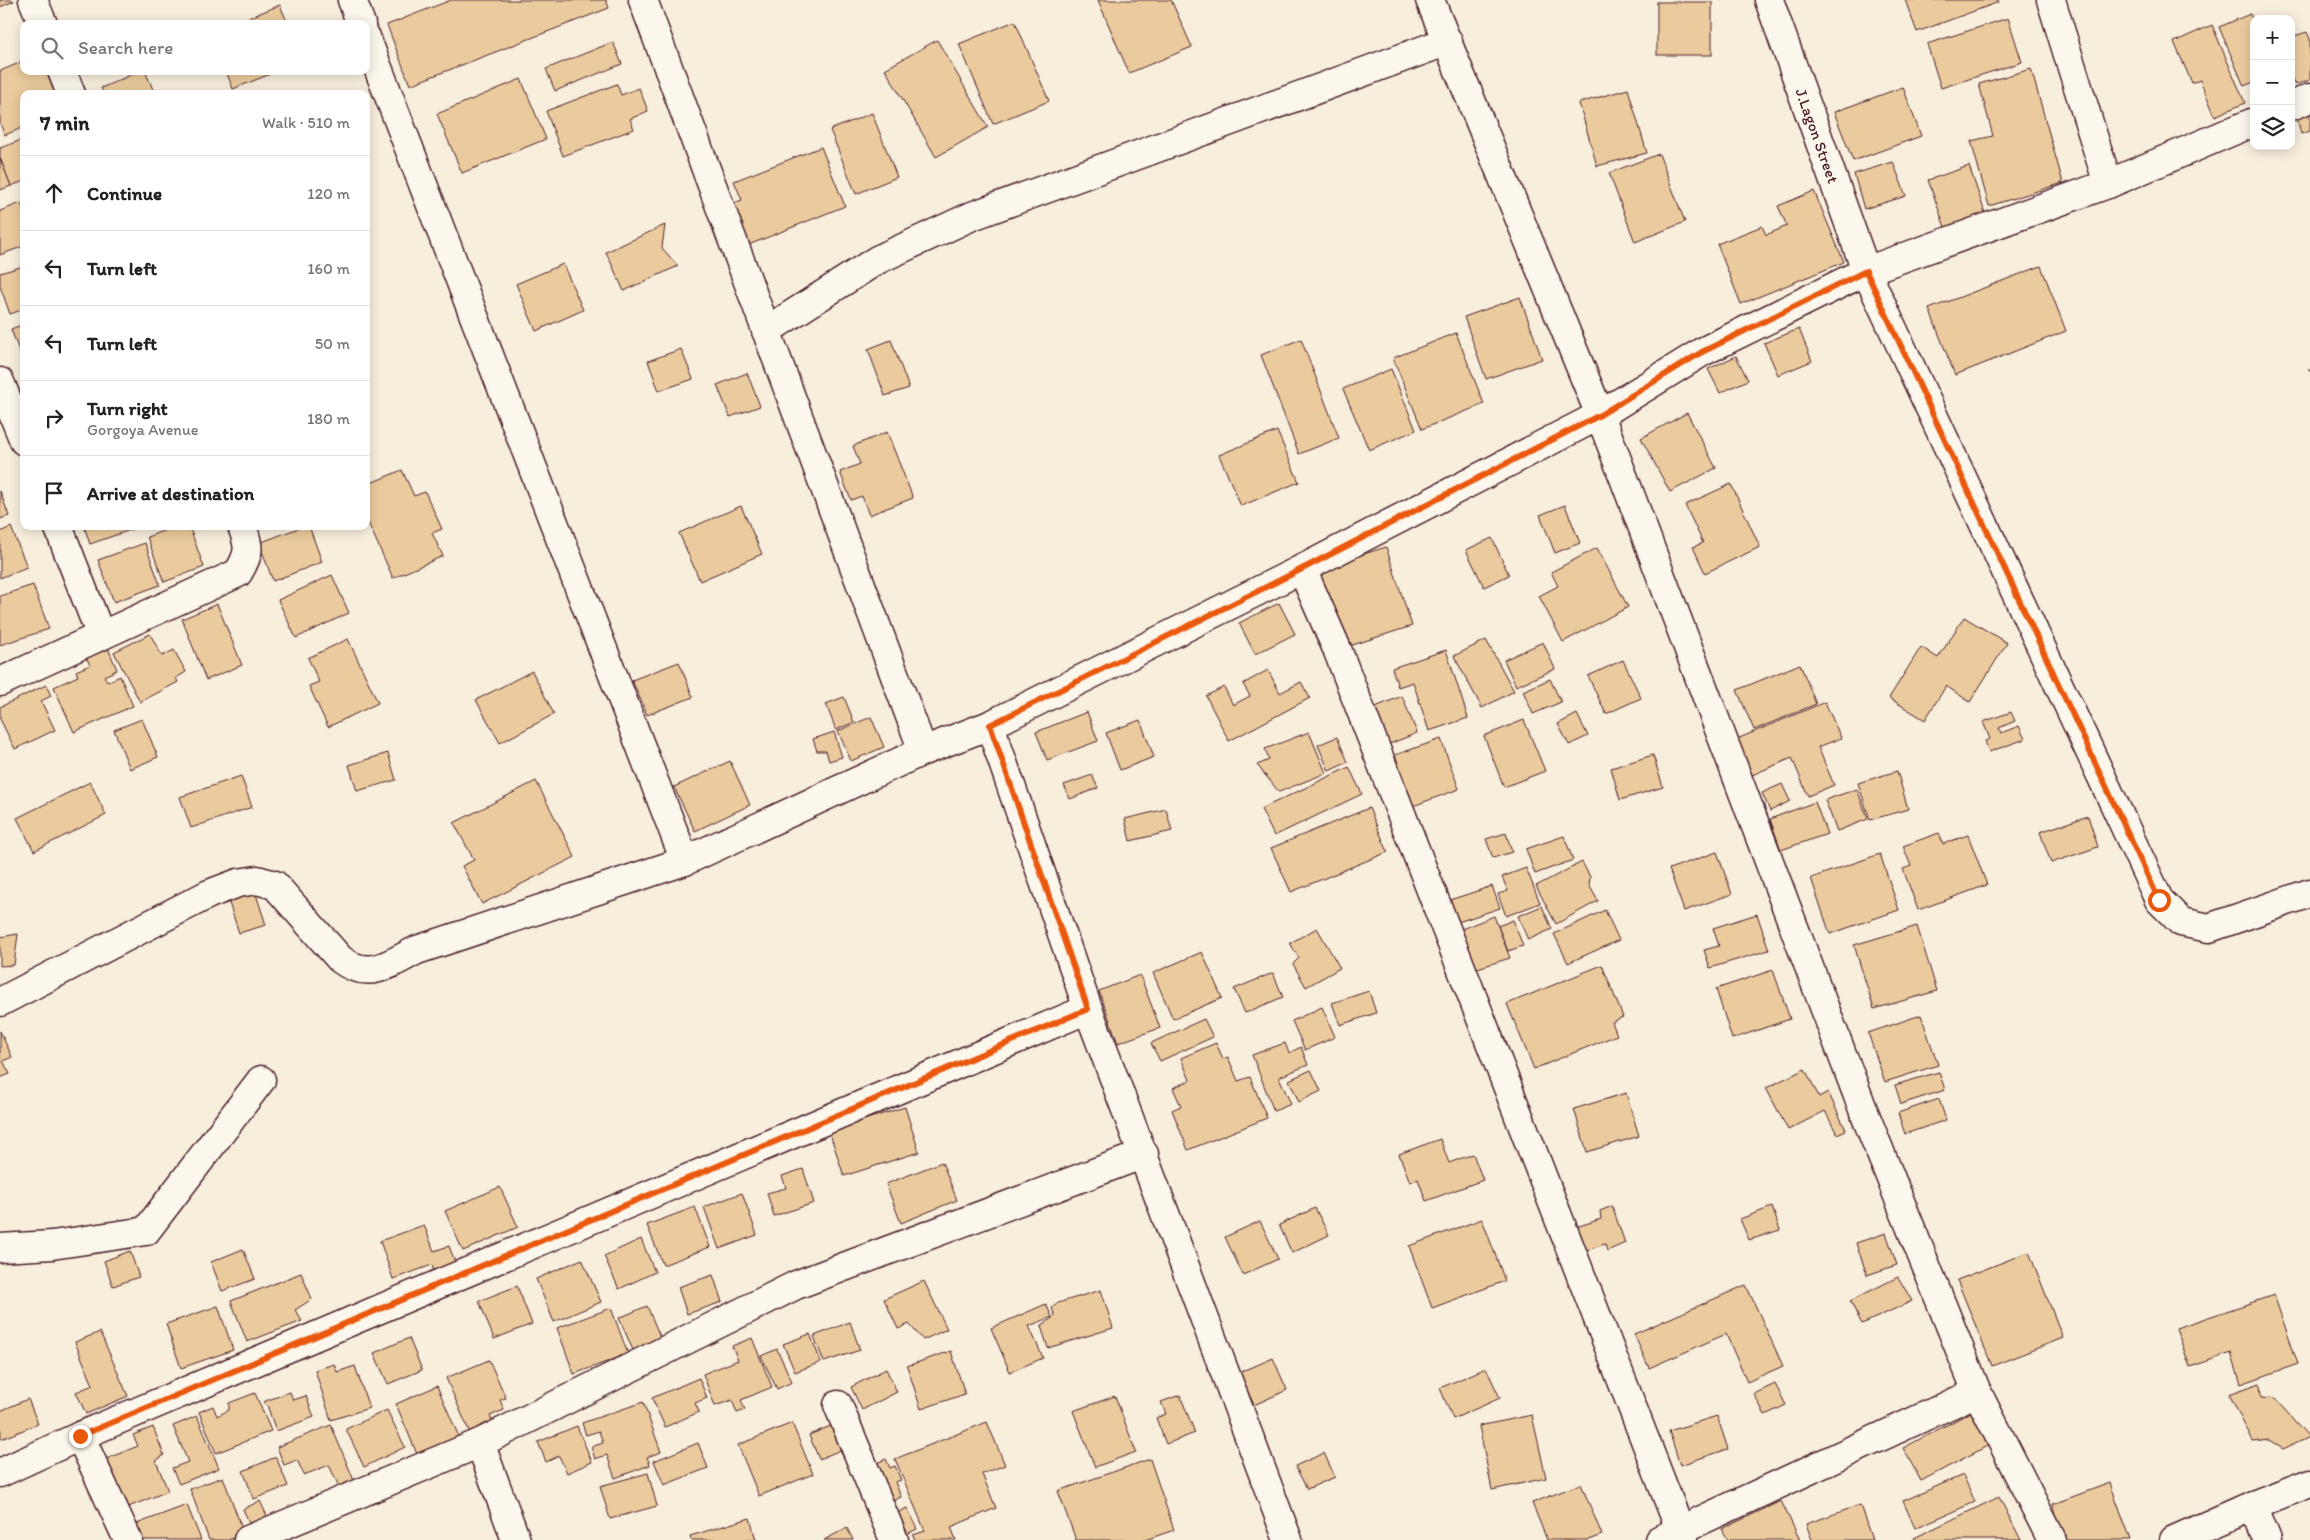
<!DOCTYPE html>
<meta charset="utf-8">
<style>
:root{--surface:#fff;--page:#f2f2f2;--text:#222;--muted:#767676;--line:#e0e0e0}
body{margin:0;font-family:Itim,sans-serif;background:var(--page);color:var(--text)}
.controls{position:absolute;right:15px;top:15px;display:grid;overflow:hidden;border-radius:10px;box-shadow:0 2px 12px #0003}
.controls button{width:45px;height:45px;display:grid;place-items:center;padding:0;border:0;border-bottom:1px solid var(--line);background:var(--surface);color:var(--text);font:25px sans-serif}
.stop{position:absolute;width:15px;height:15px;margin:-11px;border:4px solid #ea580c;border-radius:50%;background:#fff}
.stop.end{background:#ea580c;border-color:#fff;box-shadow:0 1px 5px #0008}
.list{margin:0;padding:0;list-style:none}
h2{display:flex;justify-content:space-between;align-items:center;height:65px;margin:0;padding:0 20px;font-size:21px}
h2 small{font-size:16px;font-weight:400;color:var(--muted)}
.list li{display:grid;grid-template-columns:32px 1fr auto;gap:15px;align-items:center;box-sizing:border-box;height:75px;padding:0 20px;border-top:1px solid var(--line)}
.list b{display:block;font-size:19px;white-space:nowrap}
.list p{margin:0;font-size:16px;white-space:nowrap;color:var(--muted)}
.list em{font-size:16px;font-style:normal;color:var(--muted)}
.icon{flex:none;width:28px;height:28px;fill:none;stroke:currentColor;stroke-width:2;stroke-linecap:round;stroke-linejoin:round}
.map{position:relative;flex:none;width:2310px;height:1540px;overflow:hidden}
.search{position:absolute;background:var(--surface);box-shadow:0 2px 12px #0003;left:20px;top:20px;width:350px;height:55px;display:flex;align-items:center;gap:12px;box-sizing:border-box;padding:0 18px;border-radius:10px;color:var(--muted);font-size:19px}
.panel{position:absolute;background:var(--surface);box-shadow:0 2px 12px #0003;left:20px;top:90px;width:350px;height:440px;border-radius:10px}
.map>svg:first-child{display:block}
</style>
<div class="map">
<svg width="2310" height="1540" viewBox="0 0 2310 1540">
<rect width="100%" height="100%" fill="#f8eedc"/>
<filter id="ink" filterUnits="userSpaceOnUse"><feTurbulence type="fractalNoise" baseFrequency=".02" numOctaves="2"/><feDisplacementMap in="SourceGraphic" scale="10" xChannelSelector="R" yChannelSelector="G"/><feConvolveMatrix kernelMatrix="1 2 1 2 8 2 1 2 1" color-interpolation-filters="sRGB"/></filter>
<g filter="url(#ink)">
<g fill="#ebcb9d" stroke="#4a1f2b">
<polygon points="0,0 13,0 14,1 0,7"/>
<polygon points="451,0 606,0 609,8 410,85 387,25"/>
<polygon points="1098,0 1171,0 1192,47 1129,73"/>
<polygon points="1905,0 1998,0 1999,2 1917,32"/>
<rect x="1657" y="2" width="55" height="53"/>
<polygon points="280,5 288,24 233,24"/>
<polygon points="2250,14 2254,23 2254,82 2244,86 2219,27"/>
<polygon points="2008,18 2022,62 1941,88 1927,44"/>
<polygon points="1015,21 1049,101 993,124 959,44"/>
<polygon points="2212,25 2245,103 2215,116 2200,80 2192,83 2174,42"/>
<polygon points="2307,32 2310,39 2310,80 2295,85 2291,76 2291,37"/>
<polygon points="937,40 988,127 936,157 885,69"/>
<polygon points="613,42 622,64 555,91 546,69"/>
<polygon points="24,61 24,71 47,71 57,94 24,94 24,127 5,135 0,124 0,71"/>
<polygon points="2031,69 2063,183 1989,206 1971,141 1993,136 1979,84"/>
<polygon points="140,71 145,71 155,94 104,94 101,88"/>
<polygon points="226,71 278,71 233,89"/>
<polygon points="521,79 546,139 462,173 437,114"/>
<polygon points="617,84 621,95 639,88 648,111 630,119 634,129 563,156 546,111"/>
<polygon points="1903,87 1921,136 1853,161 1834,112"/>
<polygon points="1628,89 1647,153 1597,166 1579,103"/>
<polygon points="872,113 897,177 856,194 830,130"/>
<polygon points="2310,114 2310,131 2301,134 2297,118"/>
<polygon points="24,139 24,181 11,186 0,158 0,148"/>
<polygon points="821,147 845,206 746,246 729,205 742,200 734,181"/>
<polygon points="1659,154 1685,222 1635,242 1609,173"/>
<polygon points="0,158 11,186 0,190"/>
<polygon points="1893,162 1906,196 1864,209 1854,174"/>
<polygon points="1969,166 1985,213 1945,227 1928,180"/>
<polygon points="1814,191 1844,262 1741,304 1717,244 1762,226 1766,235 1787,226 1778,206"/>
<polygon points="21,203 24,211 24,246 0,255 0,211"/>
<polygon points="665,225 662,248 678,266 624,291 606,252"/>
<polygon points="563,264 583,310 536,331 516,284"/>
<polygon points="24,266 24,309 10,314 0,286 0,273"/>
<polygon points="2041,266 2066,331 1955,375 1929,309"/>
<polygon points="1520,297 1542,359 1486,379 1464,317"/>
<polygon points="24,324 24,364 11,329"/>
<polygon points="1799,329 1812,361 1778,375 1764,343"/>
<polygon points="1456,333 1484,404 1422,429 1393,358"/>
<polygon points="1301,339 1339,438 1299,454 1261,355"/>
<polygon points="891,340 909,388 885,396 868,349"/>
<polygon points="681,349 693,379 659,391 648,361"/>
<polygon points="1736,356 1748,380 1720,393 1708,369"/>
<polygon points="1391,369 1416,430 1369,450 1343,389"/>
<polygon points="747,373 760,406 730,417 717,385"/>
<polygon points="1687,413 1716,468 1670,492 1641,438"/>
<polygon points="1277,431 1299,482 1241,506 1219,455"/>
<polygon points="887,432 913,498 869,515 862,496 851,500 840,472 860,464 853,446"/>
<polygon points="402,470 414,496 425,492 442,529 432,533 443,556 393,578 366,518 366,485"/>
<polygon points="1731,484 1760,547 1705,573 1693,547 1703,543 1685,505"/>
<polygon points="0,491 9,516 0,519"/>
<polygon points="1565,505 1580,543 1555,553 1540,515"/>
<polygon points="741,506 762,554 700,581 679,533"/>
<polygon points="84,526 132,526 133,529 90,544"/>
<polygon points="176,526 189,526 204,567 164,582 147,537"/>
<polygon points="304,526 309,526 322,562 273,581 259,543"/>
<polygon points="11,527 27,567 0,578 0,532"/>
<polygon points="1492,538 1509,575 1484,587 1466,550"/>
<polygon points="145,543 160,585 114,602 98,560"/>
<polygon points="1386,547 1412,626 1343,648 1317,569"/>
<polygon points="1597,548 1628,607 1563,642 1539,596 1558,586 1551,572"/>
<polygon points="332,575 349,613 296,638 278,600"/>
<polygon points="33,585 49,629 0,645 0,596"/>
<polygon points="1279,603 1295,634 1255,654 1239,623"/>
<polygon points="217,604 242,665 206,680 182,619"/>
<polygon points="1964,617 2007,643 1970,702 1946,686 1925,720 1889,698 1921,647 1938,658"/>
<polygon points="150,634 162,656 174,650 186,672 176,678 178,682 140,702 114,652"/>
<polygon points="348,639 378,703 328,727 309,686 319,682 308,658"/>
<polygon points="1486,640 1514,691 1482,708 1454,656"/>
<polygon points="1543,642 1555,669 1516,686 1504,660"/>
<polygon points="108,648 117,670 104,676 108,682 120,676 133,706 74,732 54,687 78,676 76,671 90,665 86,657"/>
<polygon points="1446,650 1468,718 1429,731 1413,682 1398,687 1392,668"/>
<polygon points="1623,660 1641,698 1606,714 1588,676"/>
<polygon points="679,662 693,697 647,715 632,680"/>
<polygon points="1800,664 1816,704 1754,730 1737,690"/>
<polygon points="1268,670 1280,693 1301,682 1310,698 1229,741 1206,696 1224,687 1233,705 1250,696 1243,684"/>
<polygon points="532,671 554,714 500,743 476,700"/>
<polygon points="1550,679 1561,702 1533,714 1523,691"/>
<polygon points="46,685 51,696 41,701 55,730 15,749 0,719 0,707"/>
<polygon points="1402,696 1417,733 1387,745 1373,708"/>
<polygon points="844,697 854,722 836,730 826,704"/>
<polygon points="1825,702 1841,738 1818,747 1834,785 1808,796 1792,758 1752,775 1737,739"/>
<polygon points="1087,712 1098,741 1047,760 1036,732"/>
<polygon points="2011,712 2015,721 1999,728 2001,733 2019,726 2025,739 1989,752 1985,741 1990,739 1983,722"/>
<polygon points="1577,714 1588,736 1569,745 1558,724"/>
<polygon points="871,717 884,747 851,761 838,731"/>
<polygon points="142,719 158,757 130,769 114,730"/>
<polygon points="1140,720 1154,757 1120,770 1106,733"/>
<polygon points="1524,720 1545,771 1504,787 1484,736"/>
<polygon points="834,732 842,757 829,761 826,751 817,751 813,739"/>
<polygon points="1309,732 1326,773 1279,792 1257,765 1269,760 1265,749"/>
<polygon points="1337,737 1348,762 1329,771 1318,745"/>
<polygon points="1441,739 1459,789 1413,806 1395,755"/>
<polygon points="388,753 396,780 357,791 349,765"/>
<polygon points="1653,755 1663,787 1620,800 1611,768"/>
<polygon points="730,761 750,805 695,831 674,787"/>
<polygon points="1349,767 1362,794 1274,836 1261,809"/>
<polygon points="1897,771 1908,809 1870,820 1858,783"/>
<polygon points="1092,775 1098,788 1070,799 1064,785"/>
<polygon points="241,776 252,807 191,828 180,797"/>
<polygon points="536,781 575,857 482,904 462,866 474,860 454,823"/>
<polygon points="90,782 106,815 34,851 17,818"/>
<polygon points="1782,784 1790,801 1770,811 1762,793"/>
<polygon points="1857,789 1868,819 1837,831 1825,800"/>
<polygon points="1815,802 1827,834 1781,850 1770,819"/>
<polygon points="1369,808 1388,852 1291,892 1271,848"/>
<polygon points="1166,809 1172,831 1130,841 1125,819"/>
<polygon points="2088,816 2098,847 2051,863 2040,832"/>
<polygon points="1506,833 1512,852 1493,858 1486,839"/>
<polygon points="1939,833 1943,844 1968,835 1987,885 1918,910 1903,869 1911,866 1903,846"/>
<polygon points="1564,836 1573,860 1535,874 1526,849"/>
<polygon points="1717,852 1732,894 1684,911 1669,869"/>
<polygon points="1880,854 1899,910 1830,934 1811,878"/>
<polygon points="1582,862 1590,877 1589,885 1598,901 1556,924 1536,886"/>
<polygon points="1526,868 1540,903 1506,916 1498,894 1508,891 1502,877"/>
<polygon points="1492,886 1500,908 1458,922 1450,900"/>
<polygon points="255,891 266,925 239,933 228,900"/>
<polygon points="1542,906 1552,929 1528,940 1518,916"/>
<polygon points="1605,910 1619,940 1568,963 1554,934"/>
<polygon points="1757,914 1769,950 1710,968 1704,950 1719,946 1713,928"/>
<polygon points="1494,916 1510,958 1468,971 1454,932"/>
<polygon points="1513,920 1523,946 1508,951 1498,926"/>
<polygon points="1917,926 1937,991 1874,1009 1854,945"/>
<polygon points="1317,928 1340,968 1306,987 1293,964 1299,958 1290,943"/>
<polygon points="18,934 14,965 0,966 0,937"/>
<polygon points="1202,952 1222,998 1173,1019 1153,973"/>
<polygon points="1602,965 1623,1017 1612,1022 1617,1035 1534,1069 1507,1004"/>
<polygon points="1773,970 1790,1019 1732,1039 1716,989"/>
<polygon points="1273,973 1283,997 1245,1013 1234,989"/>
<polygon points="1140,975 1160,1028 1118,1043 1099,991"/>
<polygon points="1369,991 1376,1013 1340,1025 1332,1003"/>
<polygon points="1322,1007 1335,1037 1305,1050 1292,1021"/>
<polygon points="1921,1015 1938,1065 1885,1082 1868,1033"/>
<polygon points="1204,1019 1213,1037 1160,1061 1151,1043"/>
<polygon points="0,1031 12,1057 3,1061 10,1074 0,1078"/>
<polygon points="1216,1043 1223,1059 1228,1057 1238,1081 1250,1077 1267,1118 1188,1150 1172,1110 1181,1106 1173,1088 1190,1080 1181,1058"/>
<polygon points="1285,1043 1289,1053 1301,1047 1308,1065 1279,1077 1291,1104 1274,1111 1252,1055"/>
<polygon points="1805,1069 1819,1097 1828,1092 1846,1130 1837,1134 1825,1111 1788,1130 1766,1088"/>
<polygon points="1311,1070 1321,1091 1299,1102 1289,1080"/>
<polygon points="1939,1072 1945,1090 1901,1104 1895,1085"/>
<polygon points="1626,1093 1639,1136 1587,1152 1574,1109"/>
<polygon points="1939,1099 1946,1120 1905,1134 1898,1113"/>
<polygon points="905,1107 919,1152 844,1176 829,1131"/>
<polygon points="1440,1139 1449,1163 1473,1154 1483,1180 1426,1201 1418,1179 1410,1182 1399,1154"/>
<polygon points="942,1162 957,1200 901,1223 886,1184"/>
<polygon points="803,1169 814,1203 774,1216 767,1193 786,1188 782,1176"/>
<polygon points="500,1187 518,1227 463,1251 445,1211"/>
<polygon points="742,1193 757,1235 719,1249 704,1207"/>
<polygon points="1612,1206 1625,1243 1607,1251 1605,1244 1584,1251 1576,1227 1601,1219 1600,1211"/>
<polygon points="695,1207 710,1247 663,1265 647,1225"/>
<polygon points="1772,1207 1780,1230 1749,1240 1740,1219"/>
<polygon points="1315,1208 1329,1235 1292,1253 1279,1225"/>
<polygon points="1482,1219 1505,1281 1432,1308 1409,1246"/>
<polygon points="1260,1221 1278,1259 1243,1275 1225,1237"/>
<polygon points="424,1225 434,1251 449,1246 456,1265 434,1272 432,1265 393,1279 380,1241"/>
<polygon points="1886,1233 1897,1265 1867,1275 1856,1243"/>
<polygon points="641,1239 655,1272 619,1289 604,1256"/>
<polygon points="243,1249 255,1279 222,1291 211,1262"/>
<polygon points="130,1251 139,1277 113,1286 104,1261"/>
<polygon points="2029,1252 2063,1338 1992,1366 1957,1280"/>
<polygon points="582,1259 601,1302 554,1322 536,1279"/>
<polygon points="301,1273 312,1299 295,1310 302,1321 247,1342 231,1301"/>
<polygon points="713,1275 722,1302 687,1314 678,1287"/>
<polygon points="1898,1277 1912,1301 1862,1324 1850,1301"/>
<polygon points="924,1281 947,1329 923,1340 909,1324 898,1329 884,1299"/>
<polygon points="1746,1285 1783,1366 1747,1382 1726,1334 1649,1368 1634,1334"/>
<polygon points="517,1286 532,1324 494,1339 479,1301"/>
<polygon points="1101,1290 1113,1328 1048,1348 1041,1326 1055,1316 1052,1308 1058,1303"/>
<polygon points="2274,1295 2298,1364 2241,1384 2231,1353 2190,1367 2176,1328"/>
<polygon points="1046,1304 1052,1317 1029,1326 1043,1358 1010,1372 991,1328"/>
<polygon points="218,1306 233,1350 181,1368 166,1324"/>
<polygon points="647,1306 661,1339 633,1350 619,1318"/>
<polygon points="611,1308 628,1354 574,1374 557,1328"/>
<polygon points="850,1322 860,1350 824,1362 814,1336"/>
<polygon points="100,1332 128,1396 86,1414 76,1392 93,1385 75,1342"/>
<polygon points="810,1334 821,1362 795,1372 783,1344"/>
<polygon points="409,1338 422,1370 388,1384 374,1353"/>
<polygon points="752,1338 772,1387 741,1400 745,1410 737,1413 732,1400 715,1406 703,1374 738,1360 732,1346"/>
<polygon points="777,1349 792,1382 777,1389 761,1356"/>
<polygon points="951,1351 965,1394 921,1409 907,1366"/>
<polygon points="1273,1358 1287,1390 1254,1405 1239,1373"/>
<polygon points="489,1360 506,1398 500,1400 504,1410 490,1416 493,1423 470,1433 446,1378"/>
<polygon points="334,1364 337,1372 355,1366 369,1408 331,1420 315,1370"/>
<polygon points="1486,1368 1500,1398 1453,1419 1440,1388"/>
<polygon points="886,1369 897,1392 862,1410 851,1387"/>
<polygon points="699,1378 707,1398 695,1403 699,1412 665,1427 652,1398"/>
<polygon points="2260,1383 2261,1398 2275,1399 2309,1437 2283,1449 2269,1440 2253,1442 2229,1394"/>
<polygon points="1775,1384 1786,1405 1765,1415 1754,1394"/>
<polygon points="437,1386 459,1437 417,1454 396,1404"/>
<polygon points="290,1392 293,1400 306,1396 314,1417 276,1431 267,1405 263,1402"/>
<polygon points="255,1393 271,1431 216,1453 199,1412 213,1406 217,1416 229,1410 229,1403"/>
<polygon points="1180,1395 1195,1433 1166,1444 1156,1418 1166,1414 1161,1402"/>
<polygon points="1115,1396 1136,1452 1095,1467 1073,1411"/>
<polygon points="28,1399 38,1424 1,1439 0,1411"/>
<polygon points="643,1402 661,1452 647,1457 650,1465 615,1478 607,1455 595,1459 591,1447 603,1443 599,1431 586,1435 582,1423"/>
<polygon points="387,1410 405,1447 364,1467 346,1429"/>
<polygon points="1973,1411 1991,1444 1921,1481 1903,1448"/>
<polygon points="1532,1415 1546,1478 1492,1490 1479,1426"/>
<polygon points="197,1416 219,1468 179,1484 172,1468 188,1462 173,1426"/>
<polygon points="1717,1416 1728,1449 1680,1465 1669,1431"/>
<polygon points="987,1422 1005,1465 982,1474 996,1508 951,1527 956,1540 915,1540 913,1535 925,1531 895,1459"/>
<polygon points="792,1423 813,1474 759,1496 738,1445"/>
<polygon points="331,1425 355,1483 340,1489 329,1465 304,1475 297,1460 284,1465 277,1447"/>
<polygon points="833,1425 843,1449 819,1459 809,1435"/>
<polygon points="577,1426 592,1462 567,1473 559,1456 546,1462 538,1442"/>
<polygon points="153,1427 164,1455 156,1461 168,1491 126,1508 106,1459 138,1446 133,1435"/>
<polygon points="698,1443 708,1468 664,1485 654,1461"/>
<polygon points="1324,1453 1335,1477 1307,1489 1295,1466"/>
<polygon points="276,1457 288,1486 254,1499 243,1471"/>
<polygon points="886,1459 890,1468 895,1466 901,1480 895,1482 901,1497 888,1503 867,1467"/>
<polygon points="1150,1459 1174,1530 1145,1540 1076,1540 1058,1491"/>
<polygon points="648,1473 657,1506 610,1519 600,1486"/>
<polygon points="1963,1475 1975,1502 1915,1528 1903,1501"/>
<polygon points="223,1477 244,1534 228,1540 209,1540 190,1489"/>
<polygon points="2110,1483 2131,1540 2065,1540 2053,1504"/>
<polygon points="1581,1484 1602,1535 1588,1540 1547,1540 1532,1503"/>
<polygon points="1999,1497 2021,1540 1915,1540 1914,1538"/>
<polygon points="260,1501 269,1520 251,1527 243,1509"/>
<polygon points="1781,1501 1800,1540 1728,1540 1722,1529"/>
<polygon points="187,1505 201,1540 139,1540 134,1525"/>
<polygon points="1860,1505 1872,1540 1812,1540 1806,1524"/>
<polygon points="907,1508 917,1529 901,1537 891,1516"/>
<polygon points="750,1518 756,1540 691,1540 690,1536"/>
<polygon points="847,1528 853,1540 824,1540"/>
</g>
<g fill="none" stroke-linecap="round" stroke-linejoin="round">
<defs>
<g id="street">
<polyline points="33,0 43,24"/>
<polyline points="352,0 361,24"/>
<polyline points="643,0 923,751"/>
<polyline points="1430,0 1600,415 1864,1112 1977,1392 2052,1540"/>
<path id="s1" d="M1769,0l97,271 293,629 22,22 28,6 101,-35"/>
<polyline points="2051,0 2108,184"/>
<polyline points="366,37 685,861"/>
<polyline points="62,71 71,94"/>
<polyline points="2291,106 2310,98"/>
<polyline points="766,331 877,260 972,216 1448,41"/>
<polyline points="0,382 24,441"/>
<polyline points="58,526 101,636"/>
<polyline points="1302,569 1337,649 1684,1540"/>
<path d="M0,682l238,-109c12,-20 12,-25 4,-47"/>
<polyline points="990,725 1088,1009 1288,1540"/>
<path d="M0,1002l209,-108 29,-11 19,-3 18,5 65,74c29,22 49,5 77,-9l268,-89 238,-110 67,-26 312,-156 298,-154 102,-63 164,-81 242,-87 146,-62"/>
<polyline points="0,1248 52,1245 146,1231 261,1080"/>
<polyline points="838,1405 894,1540"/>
<polyline points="80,1436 128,1540"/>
<polyline points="480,1443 516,1540"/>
<polyline points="0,1473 80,1436 1088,1009"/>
<polyline points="248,1540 480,1443 796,1285 1144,1154"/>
<polyline points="1659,1540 1977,1392"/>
<polyline points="2174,1540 2253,1505"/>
<polyline points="2267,1540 2253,1505 2310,1483"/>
</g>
</defs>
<use href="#street" stroke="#4a1f2b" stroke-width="31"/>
<polyline stroke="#4a1f2b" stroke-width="3" stroke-dasharray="4 4" stroke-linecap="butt" points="2309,371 2310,370"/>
<use href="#street" stroke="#fbf7ec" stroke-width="28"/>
</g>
</g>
<g fill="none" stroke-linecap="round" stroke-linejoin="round" filter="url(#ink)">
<polyline stroke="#ea580c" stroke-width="6" points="80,1436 1088,1009 990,725 1302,569 1600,415 1702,352 1866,271 2159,900"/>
</g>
<g text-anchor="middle" stroke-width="5" stroke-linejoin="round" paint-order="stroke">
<g font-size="16" fill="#4a1f2b" stroke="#fbf7ec">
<text dy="6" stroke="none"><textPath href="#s1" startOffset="144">J.Lagon Street</textPath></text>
</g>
</g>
</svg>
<div class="controls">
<button>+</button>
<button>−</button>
<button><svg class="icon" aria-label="layers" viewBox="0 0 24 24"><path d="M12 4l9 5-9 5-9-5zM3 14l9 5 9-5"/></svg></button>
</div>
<div class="stop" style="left:2159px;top:900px"></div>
<div class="stop end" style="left:80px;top:1436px"></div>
<div class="search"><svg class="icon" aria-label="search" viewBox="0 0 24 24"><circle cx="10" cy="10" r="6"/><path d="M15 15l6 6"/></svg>Search here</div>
<section class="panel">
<h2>7 min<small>Walk · 510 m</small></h2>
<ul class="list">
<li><svg class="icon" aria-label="ahead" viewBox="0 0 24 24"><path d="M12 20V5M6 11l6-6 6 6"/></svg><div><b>Continue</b></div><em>120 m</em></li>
<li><svg class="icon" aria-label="left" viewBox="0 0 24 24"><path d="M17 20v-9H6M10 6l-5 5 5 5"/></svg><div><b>Turn left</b></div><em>160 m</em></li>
<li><svg class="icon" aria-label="left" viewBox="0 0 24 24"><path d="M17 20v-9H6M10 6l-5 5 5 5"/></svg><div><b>Turn left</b></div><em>50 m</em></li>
<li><svg class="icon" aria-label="right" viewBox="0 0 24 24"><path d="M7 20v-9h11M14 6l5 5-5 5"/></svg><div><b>Turn right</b><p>Gorgoya Avenue</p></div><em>180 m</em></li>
<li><svg class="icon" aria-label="arrive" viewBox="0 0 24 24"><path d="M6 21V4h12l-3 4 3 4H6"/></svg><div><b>Arrive at destination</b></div></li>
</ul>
</section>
</div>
